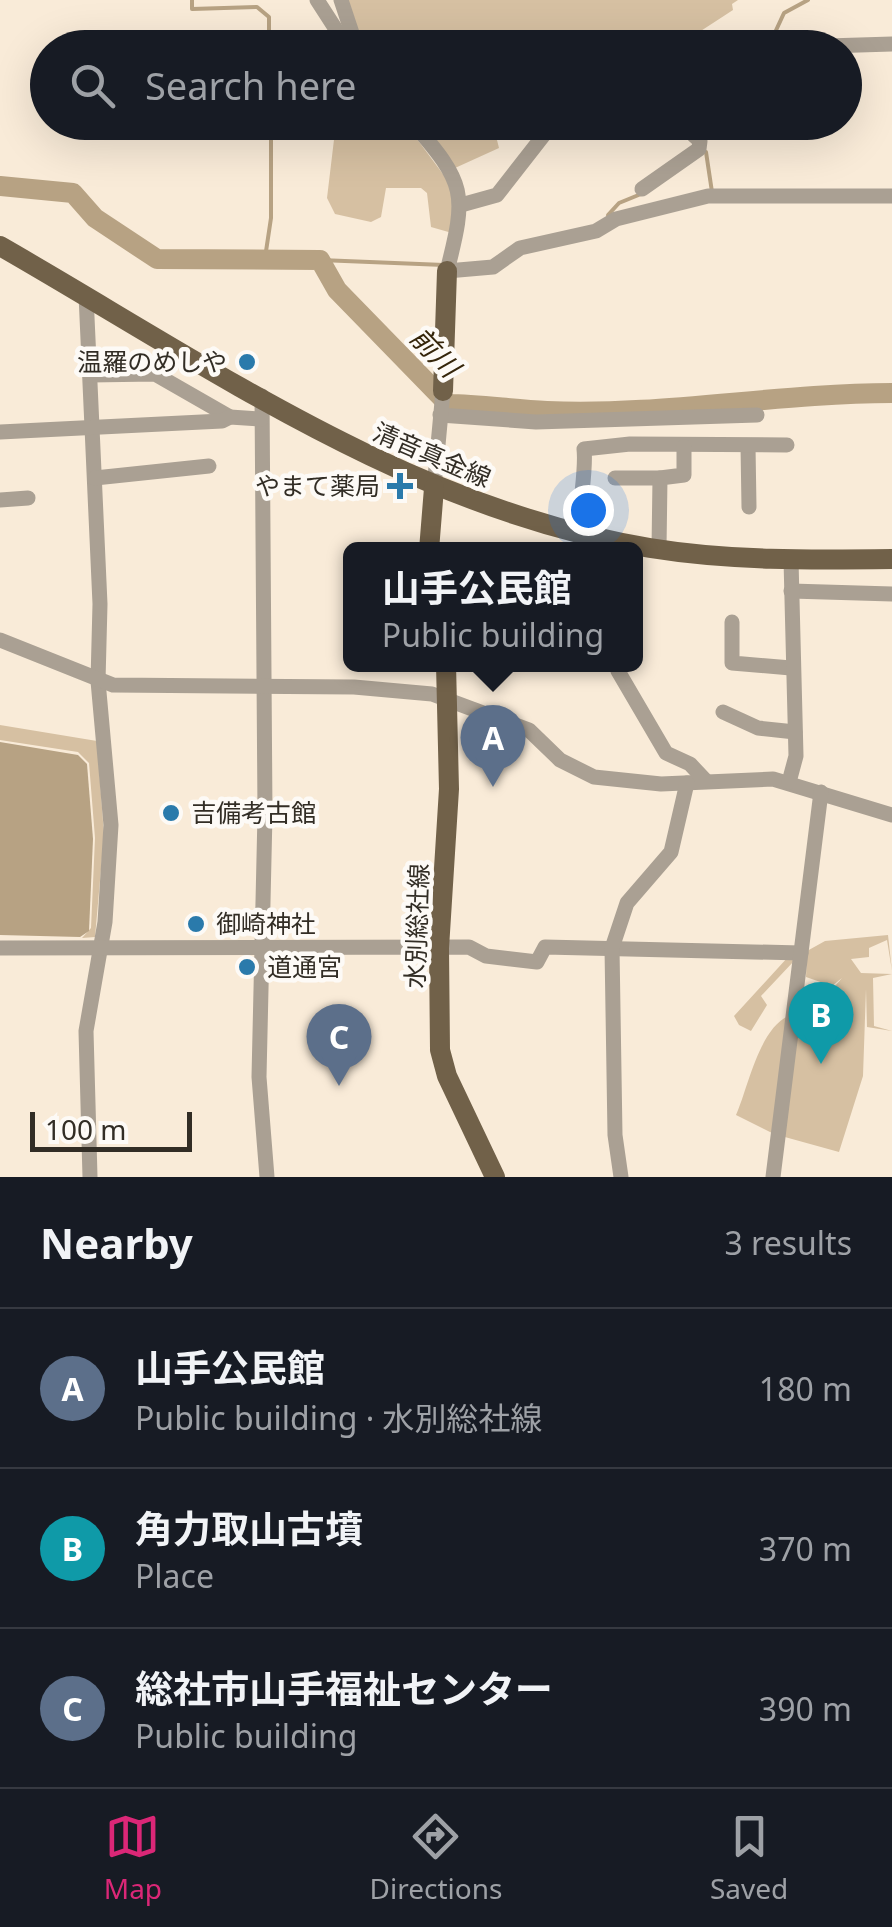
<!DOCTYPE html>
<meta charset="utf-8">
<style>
:root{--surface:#171b24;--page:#242831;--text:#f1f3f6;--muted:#9ea1a6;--line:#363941;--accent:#db2777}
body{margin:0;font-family:"Noto Sans","Noto Sans JP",sans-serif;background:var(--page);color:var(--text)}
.scale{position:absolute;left:30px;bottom:25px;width:162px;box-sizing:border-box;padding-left:10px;border:5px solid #322d25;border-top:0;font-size:28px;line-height:35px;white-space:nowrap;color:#322d25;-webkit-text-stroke:8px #fdfaf6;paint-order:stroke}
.you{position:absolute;left:588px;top:510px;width:35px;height:35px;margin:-25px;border:8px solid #fff;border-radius:50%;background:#1a73e8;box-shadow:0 0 0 15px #1a73e833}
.badge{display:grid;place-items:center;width:65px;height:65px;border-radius:50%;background:var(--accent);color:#fff;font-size:32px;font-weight:700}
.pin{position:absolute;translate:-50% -82px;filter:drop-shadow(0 2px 5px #0008)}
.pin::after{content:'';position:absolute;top:52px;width:35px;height:30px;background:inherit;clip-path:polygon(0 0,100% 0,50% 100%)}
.popup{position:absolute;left:343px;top:542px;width:300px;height:130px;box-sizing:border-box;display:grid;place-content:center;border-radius:15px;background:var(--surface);filter:drop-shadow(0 2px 8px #0005);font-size:32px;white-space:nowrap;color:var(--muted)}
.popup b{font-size:38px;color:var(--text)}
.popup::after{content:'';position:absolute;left:50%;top:100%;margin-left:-20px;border:20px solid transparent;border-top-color:var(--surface)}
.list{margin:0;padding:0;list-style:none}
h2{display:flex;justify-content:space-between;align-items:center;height:130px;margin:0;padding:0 40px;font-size:42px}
h2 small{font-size:32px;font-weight:400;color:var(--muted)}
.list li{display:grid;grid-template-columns:65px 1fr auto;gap:30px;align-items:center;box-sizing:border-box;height:160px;padding:0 40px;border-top:2px solid var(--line)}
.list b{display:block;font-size:38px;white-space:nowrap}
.list p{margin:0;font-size:32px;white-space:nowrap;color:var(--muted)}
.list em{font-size:32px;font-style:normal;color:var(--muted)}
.icon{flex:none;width:55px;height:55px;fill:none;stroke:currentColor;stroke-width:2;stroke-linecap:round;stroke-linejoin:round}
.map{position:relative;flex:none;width:892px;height:1177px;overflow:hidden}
.search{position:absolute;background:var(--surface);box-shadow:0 10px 40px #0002;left:30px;right:30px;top:30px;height:110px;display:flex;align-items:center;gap:25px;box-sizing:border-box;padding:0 35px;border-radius:55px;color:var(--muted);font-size:38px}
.sheet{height:610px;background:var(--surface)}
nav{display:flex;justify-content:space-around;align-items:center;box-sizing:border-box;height:140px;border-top:2px solid var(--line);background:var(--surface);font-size:28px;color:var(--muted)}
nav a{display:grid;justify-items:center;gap:5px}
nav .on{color:var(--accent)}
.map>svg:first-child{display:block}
</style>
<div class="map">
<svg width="892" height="1177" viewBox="0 0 892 1177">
<rect width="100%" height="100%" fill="#f9ebd8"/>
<g fill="#d6c0a2">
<polygon points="344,0 738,0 732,4 733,10 690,38 687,31 627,41 623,48 361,47"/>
<polygon points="336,123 405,123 454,189 452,233 431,227 427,193 421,188 386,188 381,217 371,222 335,214 327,198"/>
<polygon points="416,123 509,123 496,136 499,148 455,168"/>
<polygon points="0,725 97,741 104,835 95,937 82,938 91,928 95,838 89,763 78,752 0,740"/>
<path d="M888,935l4,36 -5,-31 -18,8v9l-18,2 10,14 31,1 -19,4 1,48 18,5 -25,-4 -1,-38 -3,87 -24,76 -65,-18 -38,-19c14,-31 27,-112 74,-101l32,-36 -10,8 -26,-9 1,-26 18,-10z"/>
<polygon points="788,957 794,961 761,996 767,1005 751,1031 739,1025 734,1016"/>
</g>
<polygon fill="#b7a283" points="0,742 78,755 87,764 93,839 89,931 80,937 0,935"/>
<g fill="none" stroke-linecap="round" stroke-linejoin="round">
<g stroke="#b7a283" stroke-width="4">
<polyline points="192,0 192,9 257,7 269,17 269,48"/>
<polyline points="772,39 784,13 808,0"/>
<polyline points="702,139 714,122"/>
<polyline points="706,152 712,192"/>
<polyline points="608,215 619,203 641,194"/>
<polyline points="265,258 271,218 271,122"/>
<polyline points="320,260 444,265"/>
</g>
<path stroke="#b7a283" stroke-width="20" d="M0,186l73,7 22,25 62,41 163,1 17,30 111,114c33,0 66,6 99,7 115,5 230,-18 345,-18"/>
<g stroke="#aaa093" stroke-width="15">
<polyline points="317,0 348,48"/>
<polyline points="341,0 357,48"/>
<polyline points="761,48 892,44"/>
<path d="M412,122c54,62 55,71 35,149l46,-4 27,-19 76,-17 20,-12 92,-23h184"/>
<polyline points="642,189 699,149 700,141 679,122"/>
<polyline points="461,205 497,195 554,122"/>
<polyline points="86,295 100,604 98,681 111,825 105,922 86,1031 90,1177"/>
<polyline points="90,375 155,374 230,417"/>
<polyline points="262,396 265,814 259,1077 267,1177"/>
<polyline points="440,415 536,422 757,415"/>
<polyline points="0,432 222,421 230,417 261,419"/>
<polyline points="748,446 749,507"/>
<polyline points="95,478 209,466"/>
<polyline points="615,478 660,478"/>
<polyline points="434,488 443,391"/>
<polyline points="0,500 28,498"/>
<path d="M576,532c4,-17 10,-67 8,-83l46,-5 157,1"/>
<polyline points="659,549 660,478 684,475 684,447"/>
<polyline points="791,591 892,594"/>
<polyline points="732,622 732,663 791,668"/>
<polyline points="0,640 113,685 354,687 432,694 529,730 560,760 594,777 661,784 773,779 892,815"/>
<polyline points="618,671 666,753 690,764 705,780"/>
<polyline points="723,712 758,728 795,732"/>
<polyline points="789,782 796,756 791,560"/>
<polyline points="0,948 469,947 486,956 537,962 545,947 801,953"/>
<polyline points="621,1177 615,1135 612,948 627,903 671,852 687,783"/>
<polyline points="773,1177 821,792"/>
</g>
<g stroke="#716149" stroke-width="20">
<path d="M0,246c206,118 410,263 650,302 80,13 161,12 242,11"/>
<polyline points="443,391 447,271"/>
<polyline points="429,550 434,488"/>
<polyline points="446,664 449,789 439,948 440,1050 447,1076 495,1177"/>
</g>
</g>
<g fill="#2a7aab" stroke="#fdfaf6" stroke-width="4">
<circle cx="247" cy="362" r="10"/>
<path d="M395 471h10v10h10v10h-10v10h-10v-10h-10v-10h10z"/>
<circle cx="171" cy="813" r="10"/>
<circle cx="196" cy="924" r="10"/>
<circle cx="247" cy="967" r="10"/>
</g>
<g text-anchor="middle" stroke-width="9" stroke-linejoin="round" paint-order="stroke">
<g font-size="25" fill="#322d25" stroke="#fdfaf6" text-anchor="start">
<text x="227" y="371" text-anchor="end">温羅のめしや</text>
<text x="380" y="495" text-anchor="end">やまて薬局</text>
<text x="191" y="822">吉備考古館</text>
<text x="216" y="933">御崎神社</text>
<text x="267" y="976">道通宮</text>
</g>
<g font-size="25" fill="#322d25" stroke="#fdfaf6">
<text transform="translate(432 455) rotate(23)" y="9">清音真金線</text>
<text transform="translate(417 926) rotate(-88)" y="9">水別総社線</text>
</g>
<g font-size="28" font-style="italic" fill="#36260b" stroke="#fdfaf6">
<text transform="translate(435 352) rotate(46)" y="10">前川</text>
</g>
</g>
</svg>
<div class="scale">100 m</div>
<div class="you"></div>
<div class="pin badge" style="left:493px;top:787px;background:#5c6f8a">A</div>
<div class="popup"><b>山手公民館</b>Public building</div>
<div class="pin badge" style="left:821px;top:1064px;background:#0f9aa8">B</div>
<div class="pin badge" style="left:339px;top:1086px;background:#5c6f8a">C</div>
<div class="search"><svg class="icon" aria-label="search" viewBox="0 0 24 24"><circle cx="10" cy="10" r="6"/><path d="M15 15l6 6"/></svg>Search here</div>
</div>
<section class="sheet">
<h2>Nearby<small>3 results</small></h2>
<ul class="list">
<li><span class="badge" style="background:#5c6f8a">A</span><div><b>山手公民館</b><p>Public building · 水別総社線</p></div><em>180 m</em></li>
<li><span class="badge" style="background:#0f9aa8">B</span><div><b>角力取山古墳</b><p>Place</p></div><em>370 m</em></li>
<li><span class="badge" style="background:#5c6f8a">C</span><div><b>総社市山手福祉センター</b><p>Public building</p></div><em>390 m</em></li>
</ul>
</section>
<nav>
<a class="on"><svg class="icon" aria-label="map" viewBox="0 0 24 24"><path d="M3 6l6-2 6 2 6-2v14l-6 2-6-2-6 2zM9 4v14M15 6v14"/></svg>Map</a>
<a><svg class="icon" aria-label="directions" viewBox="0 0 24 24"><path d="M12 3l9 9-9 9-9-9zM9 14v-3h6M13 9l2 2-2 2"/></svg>Directions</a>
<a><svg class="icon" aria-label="saved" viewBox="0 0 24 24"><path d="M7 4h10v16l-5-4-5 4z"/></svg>Saved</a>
</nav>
